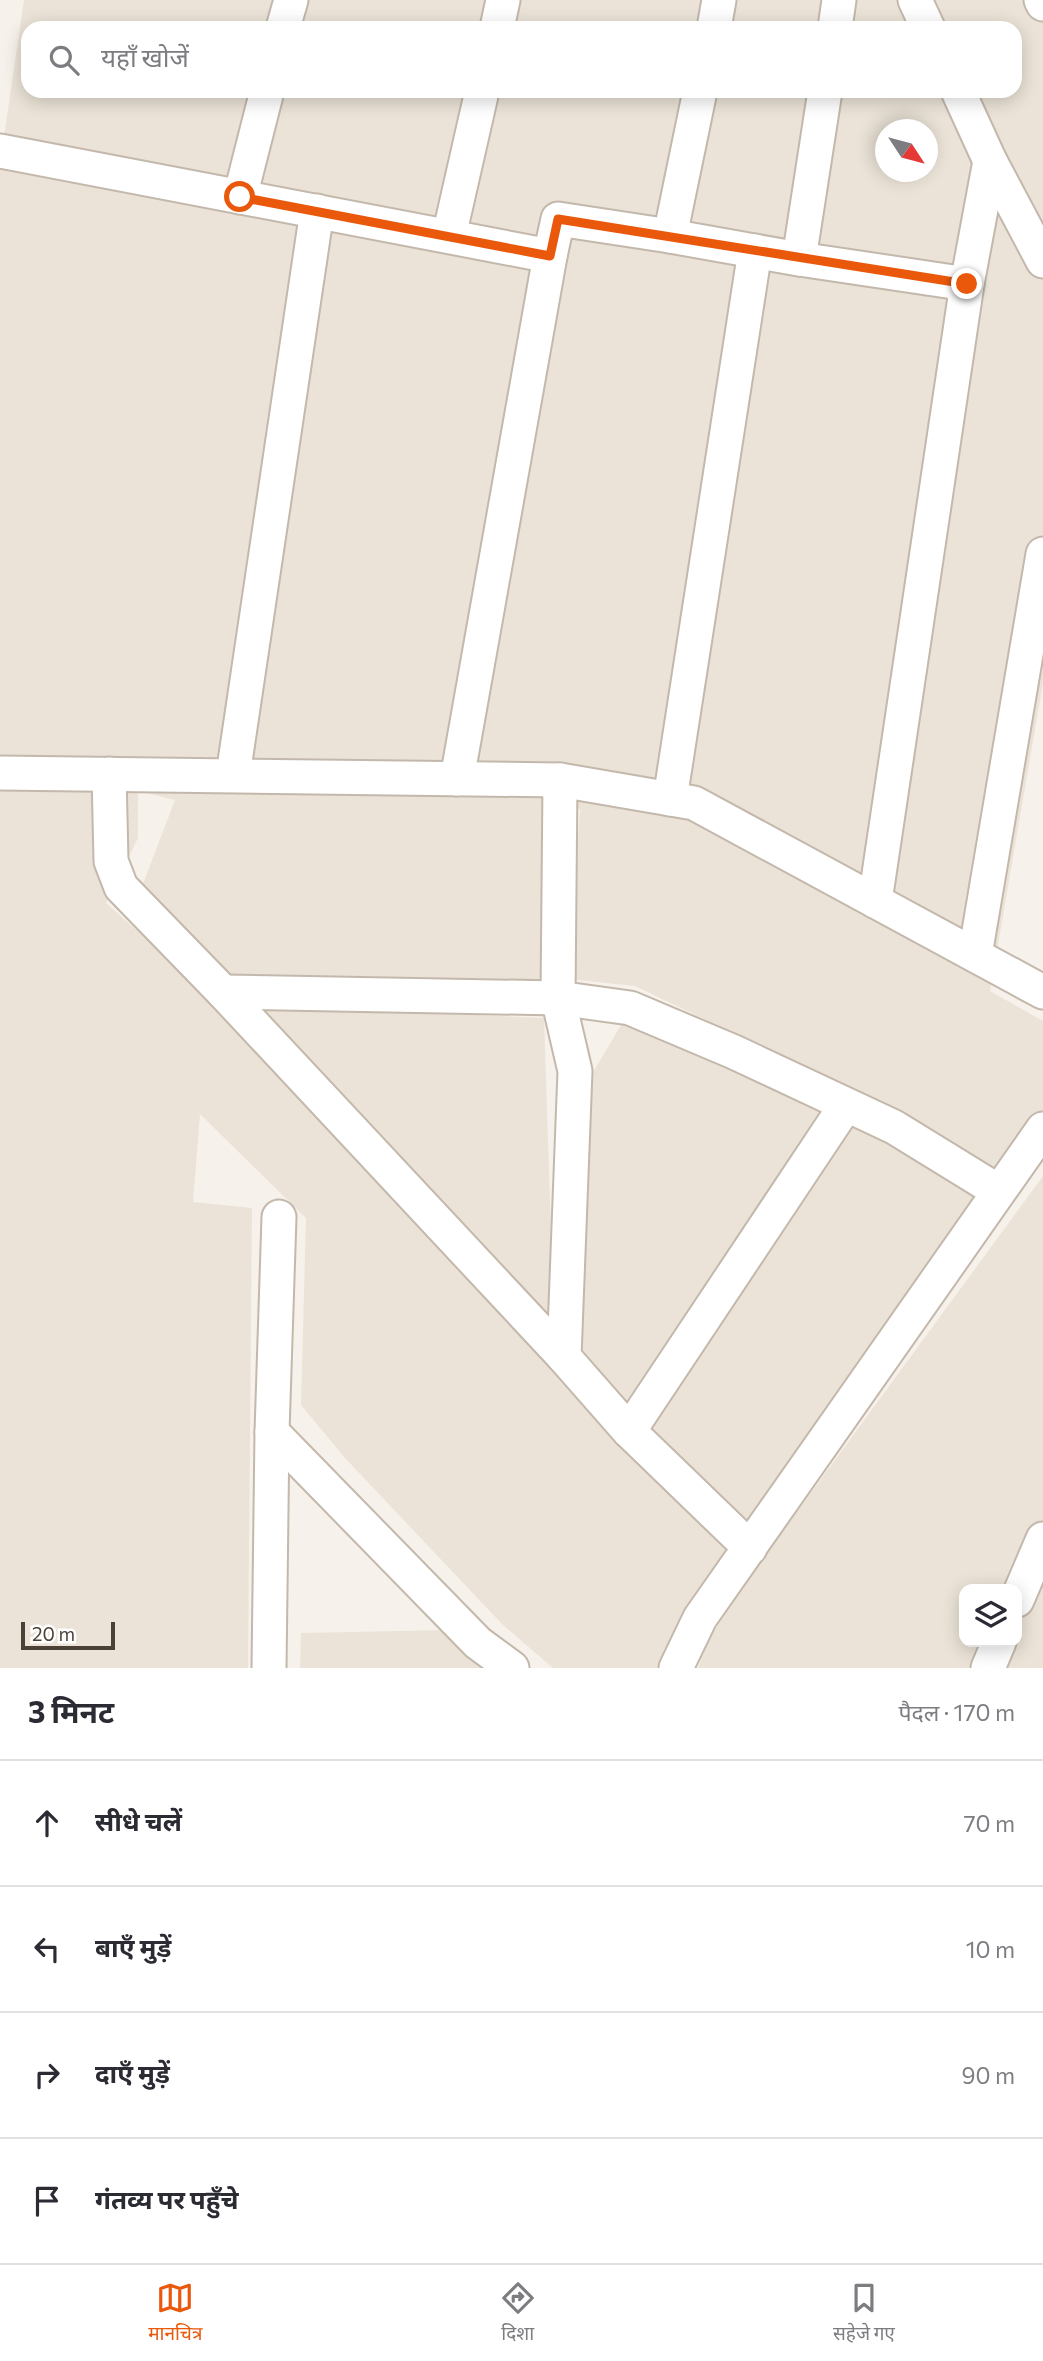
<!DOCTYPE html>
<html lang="hi">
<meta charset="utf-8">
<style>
:root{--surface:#fff;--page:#f7f7f7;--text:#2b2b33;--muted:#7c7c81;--line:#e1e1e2;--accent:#ea580c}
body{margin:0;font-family:Commissioner,"Noto Sans Devanagari",sans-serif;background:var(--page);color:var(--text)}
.controls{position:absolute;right:21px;bottom:21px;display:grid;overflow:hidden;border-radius:14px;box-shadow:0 4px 18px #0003}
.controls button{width:63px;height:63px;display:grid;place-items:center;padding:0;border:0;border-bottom:2px solid var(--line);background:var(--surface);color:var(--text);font:35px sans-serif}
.compass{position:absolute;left:875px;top:119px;width:63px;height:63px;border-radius:50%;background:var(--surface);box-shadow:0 4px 18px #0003;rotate:126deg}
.scale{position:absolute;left:21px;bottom:18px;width:94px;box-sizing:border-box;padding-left:7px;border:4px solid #4c4136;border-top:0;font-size:19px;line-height:24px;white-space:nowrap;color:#4c4136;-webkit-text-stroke:5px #fff;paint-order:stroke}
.stop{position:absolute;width:21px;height:21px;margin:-16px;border:5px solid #ea580c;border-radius:50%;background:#fff}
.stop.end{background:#ea580c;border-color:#fff;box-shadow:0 2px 7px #0008}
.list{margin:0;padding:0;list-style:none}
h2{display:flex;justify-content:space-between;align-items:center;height:91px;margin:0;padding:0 28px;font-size:30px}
h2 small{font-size:23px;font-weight:400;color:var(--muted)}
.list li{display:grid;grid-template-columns:46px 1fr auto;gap:21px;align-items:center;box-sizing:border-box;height:126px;padding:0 28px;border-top:2px solid var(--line)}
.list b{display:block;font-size:26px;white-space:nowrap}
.list em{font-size:23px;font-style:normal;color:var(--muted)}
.icon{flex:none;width:38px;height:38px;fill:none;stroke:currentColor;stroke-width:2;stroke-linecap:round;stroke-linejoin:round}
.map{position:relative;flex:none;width:1043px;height:1668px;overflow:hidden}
.search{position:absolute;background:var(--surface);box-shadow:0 4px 18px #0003;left:21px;right:21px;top:21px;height:77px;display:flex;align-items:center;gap:18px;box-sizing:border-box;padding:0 24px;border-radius:21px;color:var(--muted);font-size:26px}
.sheet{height:595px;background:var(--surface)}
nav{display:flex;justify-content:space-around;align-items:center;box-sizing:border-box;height:98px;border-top:2px solid var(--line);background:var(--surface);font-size:19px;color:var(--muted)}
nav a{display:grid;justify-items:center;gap:4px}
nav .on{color:var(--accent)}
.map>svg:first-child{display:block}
</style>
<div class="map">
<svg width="1043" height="1668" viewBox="0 0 1043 1668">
<rect width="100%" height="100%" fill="#f6f1ea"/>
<g fill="#ebe3d7" fill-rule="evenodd">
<path d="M24,0h1019v683l-53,308 53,30v89l-45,64 -95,-60 -268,-128 -66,-7 11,-170 -33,-2 -1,176 -319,-7 -86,-87 34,-89 -37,-9v47l-32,65 111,99 512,551 -59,115h-117l-51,-44 -157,-166 -44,-53 5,-187 -106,-104 -7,88 59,6 -4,460h-248v-1504zM28,28h987v63h-987zM886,130h42v42h-42z"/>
<polygon points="252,1005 544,1018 554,1325"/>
<polygon points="627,1015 827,1114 627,1412 576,1353 589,1079"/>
<polygon points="854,1119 977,1194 749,1532 646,1430"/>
<path d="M1043,1176v492h-345l11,-30 55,-81zM964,1589h53v53h-53z"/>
<polygon points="449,1630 495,1668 300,1668 301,1633"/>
</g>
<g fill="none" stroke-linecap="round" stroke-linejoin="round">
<defs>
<g id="minor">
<polyline points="915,0 928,28"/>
<polyline points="1041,0 1043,4"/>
<polyline points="283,28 291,0"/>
<polyline points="497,28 503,0"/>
<polyline points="714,28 719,0"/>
<polyline points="835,28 839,0"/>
<polyline points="700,91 670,236 799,259 967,284"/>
<polyline points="958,91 990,161 1043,261"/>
<polyline points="0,151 550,256 457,779"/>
<polyline points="240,197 267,91"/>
<polyline points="449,236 482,91"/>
<polyline points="550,256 558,219 670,236"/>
<polyline points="799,259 825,91"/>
<polyline points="0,773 560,780 694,803 1043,992"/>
<polyline points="109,774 111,861 121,887 223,992 564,1357 629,1431 750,1548"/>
<polyline points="233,775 317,211"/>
<polyline points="560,780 558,998 575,1071 564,1357"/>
<polyline points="670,799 755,251"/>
<polyline points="875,901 967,284 990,161"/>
<polyline points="975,955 1043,554"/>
<polyline points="223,992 558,998 630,1008 734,1052 894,1127 998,1191"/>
<polyline points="629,1431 846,1105"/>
<polyline points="272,1432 478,1643 512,1668"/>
<polyline points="1017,1600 1043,1539"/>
<polyline points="269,1668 272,1432 279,1217"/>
<polyline points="676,1668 700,1618 1043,1129"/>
<polyline points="988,1668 999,1642"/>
</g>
</defs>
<use href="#minor" stroke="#c3b8ab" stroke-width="37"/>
<use href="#minor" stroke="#fff" stroke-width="33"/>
</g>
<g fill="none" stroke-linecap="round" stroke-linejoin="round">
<polyline stroke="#ea580c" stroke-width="9" points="240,197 550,256 558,219 967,284"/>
</g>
</svg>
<div class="controls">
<button><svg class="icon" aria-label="layers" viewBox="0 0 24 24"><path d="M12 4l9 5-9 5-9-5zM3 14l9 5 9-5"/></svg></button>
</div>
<svg class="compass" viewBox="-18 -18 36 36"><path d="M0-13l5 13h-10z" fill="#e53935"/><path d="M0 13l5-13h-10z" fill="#7c7c81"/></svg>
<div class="scale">20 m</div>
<div class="stop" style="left:240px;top:197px"></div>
<div class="stop end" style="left:967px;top:284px"></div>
<div class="search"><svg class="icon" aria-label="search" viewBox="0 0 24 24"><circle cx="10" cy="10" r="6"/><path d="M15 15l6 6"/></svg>यहाँ खोजें</div>
</div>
<section class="sheet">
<h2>3 मिनट<small>पैदल · 170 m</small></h2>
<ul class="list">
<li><svg class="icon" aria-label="ahead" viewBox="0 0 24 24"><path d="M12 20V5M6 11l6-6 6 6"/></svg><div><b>सीधे चलें</b></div><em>70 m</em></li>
<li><svg class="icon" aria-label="left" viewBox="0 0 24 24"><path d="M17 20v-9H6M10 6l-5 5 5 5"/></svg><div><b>बाएँ मुड़ें</b></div><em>10 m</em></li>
<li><svg class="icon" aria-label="right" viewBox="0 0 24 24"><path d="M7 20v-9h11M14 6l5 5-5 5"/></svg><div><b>दाएँ मुड़ें</b></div><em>90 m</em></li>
<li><svg class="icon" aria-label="arrive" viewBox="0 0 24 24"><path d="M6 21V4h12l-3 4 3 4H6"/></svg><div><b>गंतव्य पर पहुँचे</b></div></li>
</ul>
</section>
<nav>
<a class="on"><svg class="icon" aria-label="map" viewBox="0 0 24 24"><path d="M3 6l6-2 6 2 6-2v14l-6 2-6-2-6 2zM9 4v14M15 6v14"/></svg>मानचित्र</a>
<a><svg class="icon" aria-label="directions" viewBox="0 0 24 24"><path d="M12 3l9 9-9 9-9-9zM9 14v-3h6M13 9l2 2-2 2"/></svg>दिशा</a>
<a><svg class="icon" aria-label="saved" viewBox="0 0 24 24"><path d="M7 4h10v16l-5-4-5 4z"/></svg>सहेजे गए</a>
</nav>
